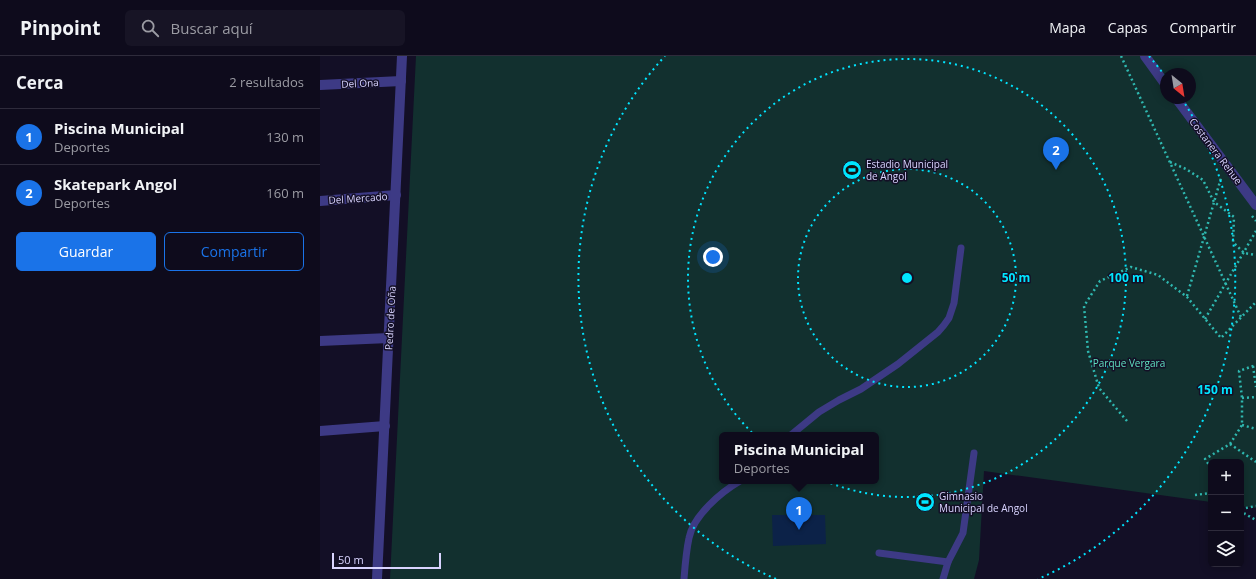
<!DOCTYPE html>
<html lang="es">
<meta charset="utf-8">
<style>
:root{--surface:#0e0b1c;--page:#171425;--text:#f1f3f6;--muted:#9b9ba3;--line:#2e2b3b;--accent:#1a73e8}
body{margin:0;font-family:"Open Sans",sans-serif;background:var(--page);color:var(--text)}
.controls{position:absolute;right:12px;bottom:12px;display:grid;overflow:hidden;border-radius:6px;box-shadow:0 2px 10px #0003}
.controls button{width:36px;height:36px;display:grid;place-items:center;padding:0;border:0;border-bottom:1px solid var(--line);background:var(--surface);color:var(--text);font:20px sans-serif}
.compass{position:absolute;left:840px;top:12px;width:36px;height:36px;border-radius:50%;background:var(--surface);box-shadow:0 2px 10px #0003;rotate:150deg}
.scale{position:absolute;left:12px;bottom:10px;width:109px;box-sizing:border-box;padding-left:4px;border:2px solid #d9d4ff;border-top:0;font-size:11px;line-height:14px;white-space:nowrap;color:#d9d4ff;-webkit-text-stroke:3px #130f26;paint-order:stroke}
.you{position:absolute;left:393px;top:201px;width:14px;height:14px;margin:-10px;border:3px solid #fff;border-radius:50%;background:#1a73e8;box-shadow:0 0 0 6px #1a73e833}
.badge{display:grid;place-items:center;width:26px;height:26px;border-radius:50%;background:var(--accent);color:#fff;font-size:13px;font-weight:700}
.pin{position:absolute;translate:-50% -33px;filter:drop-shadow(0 1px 2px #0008)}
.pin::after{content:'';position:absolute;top:21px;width:14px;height:12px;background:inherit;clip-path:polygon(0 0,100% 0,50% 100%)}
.popup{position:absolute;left:399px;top:376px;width:160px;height:52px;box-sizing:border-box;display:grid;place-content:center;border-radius:6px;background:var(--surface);filter:drop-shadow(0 1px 3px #0005);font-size:13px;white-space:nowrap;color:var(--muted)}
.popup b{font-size:15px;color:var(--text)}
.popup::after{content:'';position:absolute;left:50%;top:100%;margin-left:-8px;border:8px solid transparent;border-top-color:var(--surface)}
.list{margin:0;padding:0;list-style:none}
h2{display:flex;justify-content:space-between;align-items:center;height:52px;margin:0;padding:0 16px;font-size:17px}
h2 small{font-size:13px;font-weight:400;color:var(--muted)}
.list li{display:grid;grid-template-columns:26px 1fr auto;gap:12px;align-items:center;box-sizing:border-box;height:56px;padding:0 16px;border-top:1px solid var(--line)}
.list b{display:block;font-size:15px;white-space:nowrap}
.list p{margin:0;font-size:13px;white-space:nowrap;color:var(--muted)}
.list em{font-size:13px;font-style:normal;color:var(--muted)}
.actions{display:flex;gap:8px;padding:12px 16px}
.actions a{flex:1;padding:9px 0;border:1px solid var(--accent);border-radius:6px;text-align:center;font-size:14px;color:var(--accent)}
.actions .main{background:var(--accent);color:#fff}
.icon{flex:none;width:22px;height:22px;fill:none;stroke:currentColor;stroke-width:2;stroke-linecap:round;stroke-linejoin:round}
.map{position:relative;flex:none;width:936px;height:523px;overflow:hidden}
header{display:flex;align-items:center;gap:24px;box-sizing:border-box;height:56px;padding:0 20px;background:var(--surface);border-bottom:1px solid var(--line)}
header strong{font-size:19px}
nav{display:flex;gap:22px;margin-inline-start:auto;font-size:14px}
.search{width:280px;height:36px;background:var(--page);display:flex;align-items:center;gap:10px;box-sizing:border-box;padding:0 14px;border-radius:6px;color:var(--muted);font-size:15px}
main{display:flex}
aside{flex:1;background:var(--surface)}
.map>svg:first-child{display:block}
</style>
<header>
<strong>Pinpoint</strong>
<div class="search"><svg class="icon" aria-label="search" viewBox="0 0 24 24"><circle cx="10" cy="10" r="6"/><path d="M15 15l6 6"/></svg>Buscar aquí</div>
<nav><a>Mapa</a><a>Capas</a><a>Compartir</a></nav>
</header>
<main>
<aside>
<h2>Cerca<small>2 resultados</small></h2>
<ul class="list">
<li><span class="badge">1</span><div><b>Piscina Municipal</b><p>Deportes</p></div><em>130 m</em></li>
<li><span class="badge">2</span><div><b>Skatepark Angol</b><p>Deportes</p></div><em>160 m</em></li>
</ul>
<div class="actions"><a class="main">Guardar</a><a>Compartir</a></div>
</aside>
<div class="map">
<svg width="936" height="523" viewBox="0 0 936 523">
<rect width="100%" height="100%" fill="#130f26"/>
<path fill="#12302f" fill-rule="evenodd" d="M96,0h840v452l-15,-2v-44h-30v40l-227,-31 -5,89 -5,19h-584zM846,18h24v24h-24zM402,379h154v46h-154z"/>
<polygon fill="#0c2248" points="452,459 505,459 506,488 453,490"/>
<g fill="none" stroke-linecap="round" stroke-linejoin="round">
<g stroke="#2fb8b0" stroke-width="2.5" stroke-dasharray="2 3" stroke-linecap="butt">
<polyline points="801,0 921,261"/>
<polyline points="850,106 866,113 883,124 894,146 914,161 913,186 924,197 936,199"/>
<polyline points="932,160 936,165"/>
<polyline points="867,240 901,122"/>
<polyline points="885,263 936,175"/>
<polyline points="933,310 936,331"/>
<polyline points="922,342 936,341"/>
<polyline points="807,365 779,332 768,295 764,250 780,225 811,211 838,219 867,241 901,282 936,246"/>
<polyline points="922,369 936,373"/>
<polyline points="910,388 936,406"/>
<polyline points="891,412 885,403 910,388 922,369 922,342 919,315 936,309"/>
<polyline points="875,439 891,437"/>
<polyline points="921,453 925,458 936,464"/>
<polyline points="921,453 936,450"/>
</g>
<g stroke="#3d3a85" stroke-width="7">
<polyline points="471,379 499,356 519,344 541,333 578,308 618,276 624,269 629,262 634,247 641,192"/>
<polyline points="559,497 628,506"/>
<path d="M364,523c1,-13 2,-27 5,-41 4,-22 32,-46 51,-57"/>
<polyline points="623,523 628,506 643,477 654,397"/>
</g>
<g stroke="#3d3a85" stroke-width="10">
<polyline points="825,0 846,29"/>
<polyline points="0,29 81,25"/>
<polyline points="856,42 936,149"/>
<polyline points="0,145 76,139"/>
<polyline points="0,285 69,282"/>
<polyline points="0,375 65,370"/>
<polyline points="57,523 82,0"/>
</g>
</g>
<g fill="none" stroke="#00e5ff" stroke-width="2" stroke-dasharray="2 4">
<circle cx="587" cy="222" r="109"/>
<circle cx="587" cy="222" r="219"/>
<path d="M456 523A328 328 0 0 1 345 0M829 0A328 328 0 0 1 845 20M862 43A328 328 0 0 1 718 523"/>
</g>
<defs>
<symbol id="stadium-disc" viewBox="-11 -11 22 22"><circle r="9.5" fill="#00e5ff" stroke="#130f26"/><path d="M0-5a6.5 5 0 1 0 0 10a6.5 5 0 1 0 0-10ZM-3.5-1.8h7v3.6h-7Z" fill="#111"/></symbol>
</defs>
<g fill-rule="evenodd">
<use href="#stadium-disc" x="521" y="103" width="22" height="22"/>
<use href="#stadium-disc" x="594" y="435" width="22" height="22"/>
</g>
<g text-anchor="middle" stroke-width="3" stroke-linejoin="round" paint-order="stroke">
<g font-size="10" fill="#d9d4ff" stroke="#130f26">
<text transform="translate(40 27) rotate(-3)" y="4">Del Ona</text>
<text transform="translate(896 95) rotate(53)" y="4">Costanera Rehue</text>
<text transform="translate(38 142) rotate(-4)" y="4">Del Mercado</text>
<text transform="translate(70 262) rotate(-87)" y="4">Pedro de Oña</text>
</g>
<g font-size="10" fill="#d9d4ff" stroke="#130f26" text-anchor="start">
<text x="546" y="112">Estadio Municipal<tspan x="546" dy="12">de Angol</tspan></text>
<text x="619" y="444">Gimnasio<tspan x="619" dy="12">Municipal de Angol</tspan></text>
</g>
<g font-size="10" fill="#5fe0c0" stroke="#130f26">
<text x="809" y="311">Parque Vergara</text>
</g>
</g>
<circle cx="587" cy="222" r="6" fill="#00e5ff" stroke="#130f26" stroke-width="2"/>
<g font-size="12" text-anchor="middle" font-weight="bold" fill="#00e5ff" stroke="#130f26" stroke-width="3" stroke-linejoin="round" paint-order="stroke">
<text x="696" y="226">50 m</text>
<text x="806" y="226">100 m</text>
<text x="895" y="338">150 m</text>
</g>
</svg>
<div class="controls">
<button>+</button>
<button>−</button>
<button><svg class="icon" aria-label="layers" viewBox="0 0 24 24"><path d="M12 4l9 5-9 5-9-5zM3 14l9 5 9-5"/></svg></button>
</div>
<svg class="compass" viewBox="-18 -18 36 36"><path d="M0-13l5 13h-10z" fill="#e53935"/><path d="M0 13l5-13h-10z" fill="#9b9ba3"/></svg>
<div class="scale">50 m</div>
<div class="you"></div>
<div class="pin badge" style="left:479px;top:474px">1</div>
<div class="popup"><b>Piscina Municipal</b>Deportes</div>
<div class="pin badge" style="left:736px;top:114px">2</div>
</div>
</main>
